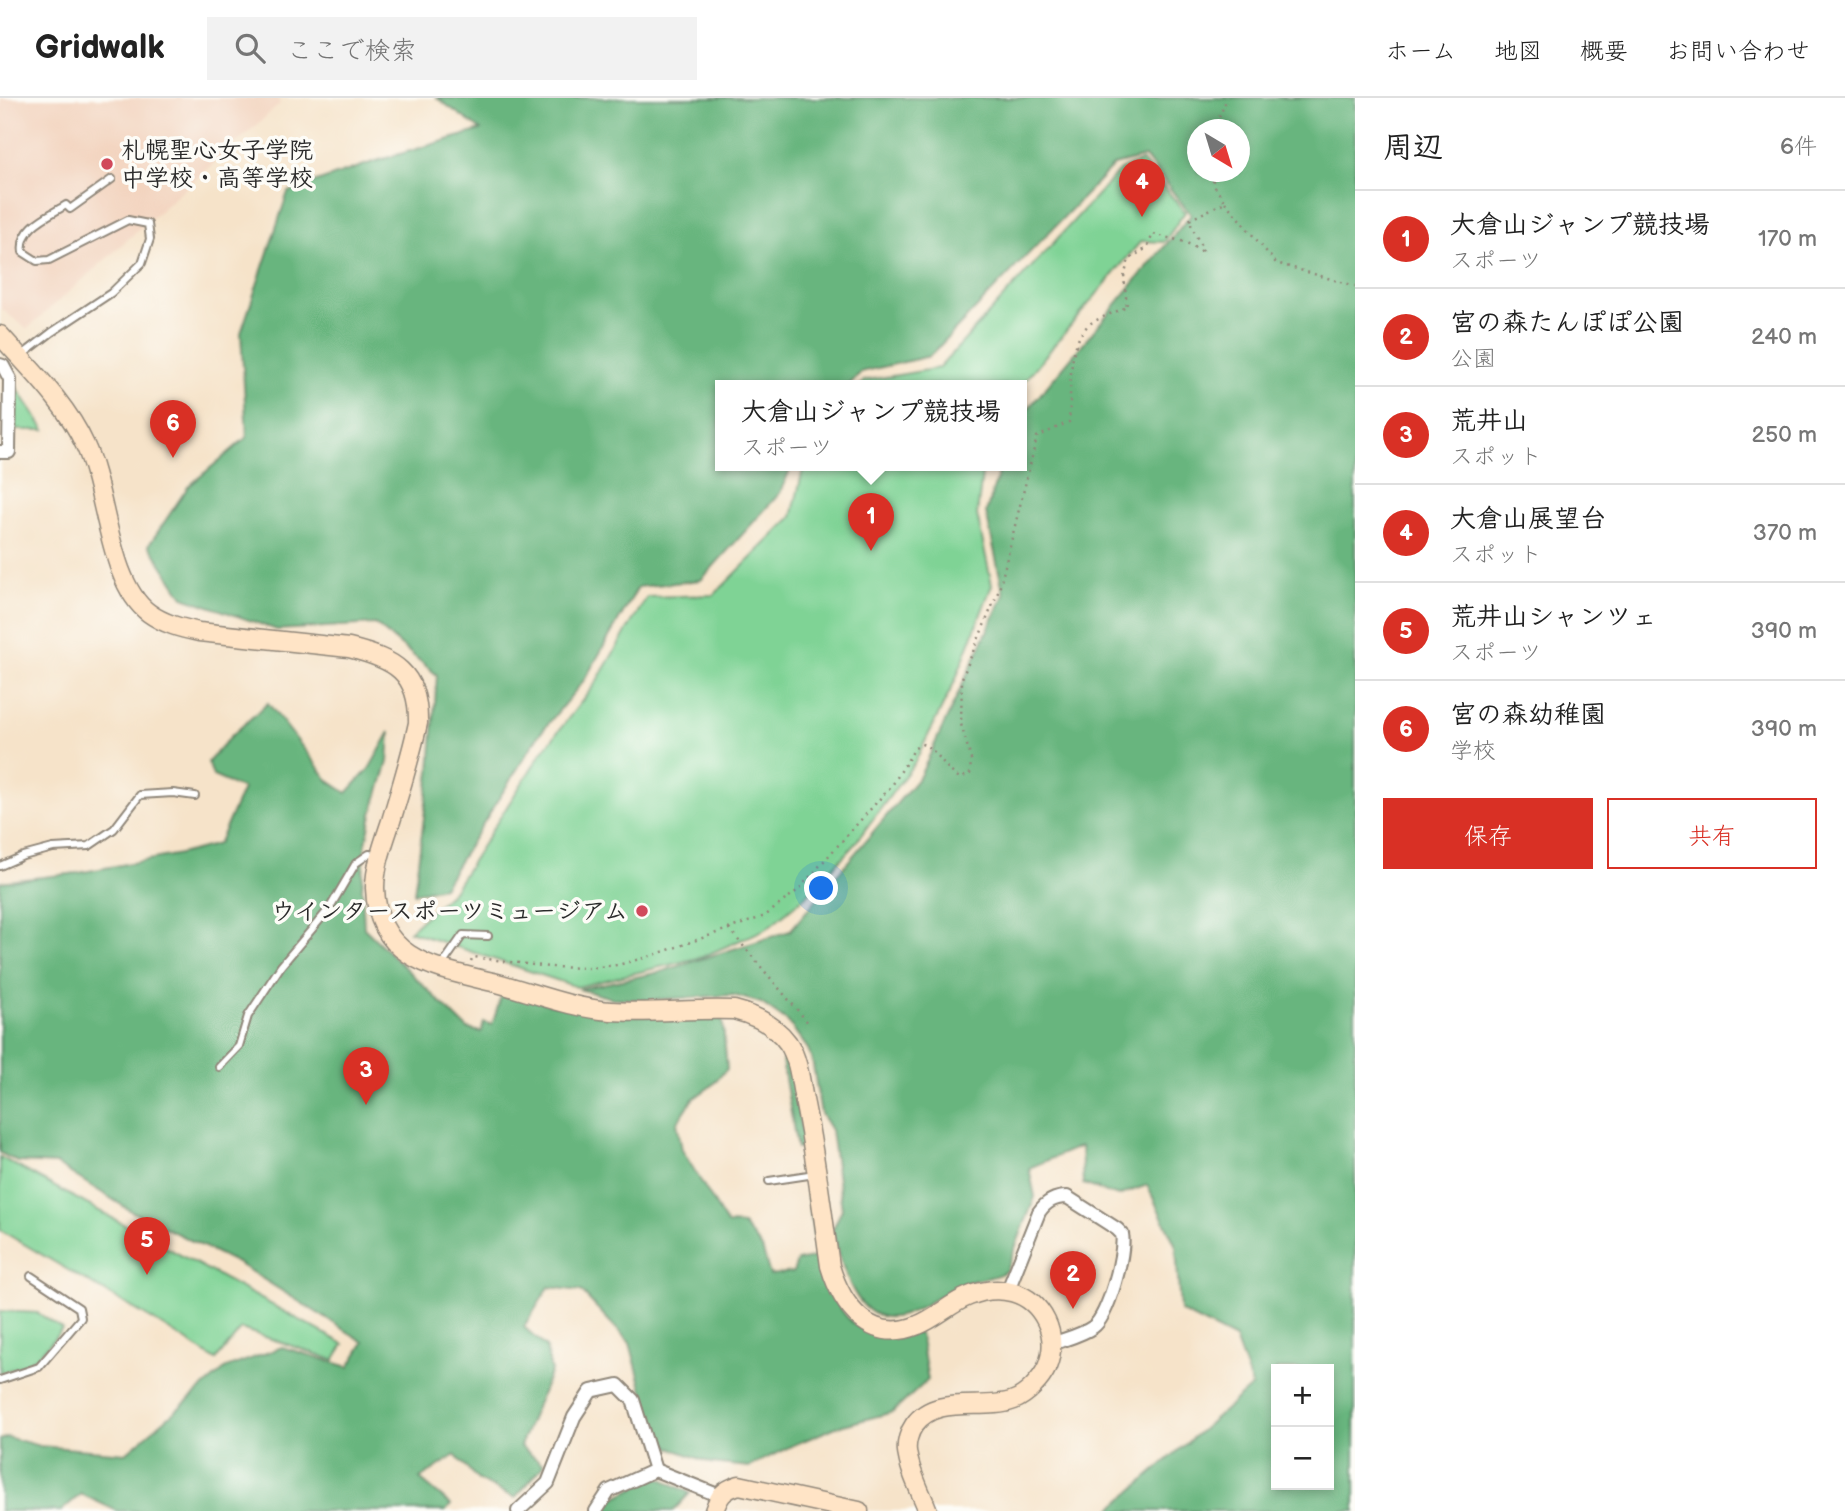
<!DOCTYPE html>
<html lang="ja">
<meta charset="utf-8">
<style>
:root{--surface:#fff;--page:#f2f2f2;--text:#222;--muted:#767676;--line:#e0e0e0;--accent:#d93025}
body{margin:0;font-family:"Balsamiq Sans","Klee One",sans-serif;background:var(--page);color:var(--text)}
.controls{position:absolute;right:21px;bottom:21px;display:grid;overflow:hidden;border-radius:0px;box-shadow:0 4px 10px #0003}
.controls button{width:63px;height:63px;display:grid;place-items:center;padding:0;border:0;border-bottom:2px solid var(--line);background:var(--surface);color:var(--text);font:35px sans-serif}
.compass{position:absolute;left:1187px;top:21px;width:63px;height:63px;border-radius:50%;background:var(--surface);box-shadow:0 4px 10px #0003;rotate:142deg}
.you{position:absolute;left:822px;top:791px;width:24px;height:24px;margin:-18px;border:5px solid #fff;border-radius:50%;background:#1a73e8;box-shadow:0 0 0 10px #1a73e833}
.badge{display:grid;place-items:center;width:46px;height:46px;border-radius:50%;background:var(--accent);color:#fff;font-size:23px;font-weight:700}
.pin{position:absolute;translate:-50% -58px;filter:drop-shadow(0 2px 4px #0008)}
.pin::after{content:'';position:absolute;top:37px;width:24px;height:21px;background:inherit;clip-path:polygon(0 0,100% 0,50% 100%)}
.popup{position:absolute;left:715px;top:282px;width:312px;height:91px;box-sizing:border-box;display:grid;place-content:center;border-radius:0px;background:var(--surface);filter:drop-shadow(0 2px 5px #0005);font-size:23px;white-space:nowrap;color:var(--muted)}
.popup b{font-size:26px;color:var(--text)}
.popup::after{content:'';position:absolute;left:50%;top:100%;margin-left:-14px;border:14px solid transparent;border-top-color:var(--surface)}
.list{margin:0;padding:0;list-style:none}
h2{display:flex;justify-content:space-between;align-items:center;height:91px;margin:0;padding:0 28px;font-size:30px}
h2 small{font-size:23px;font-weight:400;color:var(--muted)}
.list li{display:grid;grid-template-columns:46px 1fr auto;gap:21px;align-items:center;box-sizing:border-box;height:98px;padding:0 28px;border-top:2px solid var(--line)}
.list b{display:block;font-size:26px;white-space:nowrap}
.list p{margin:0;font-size:23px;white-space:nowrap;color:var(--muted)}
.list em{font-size:23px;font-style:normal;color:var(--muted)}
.actions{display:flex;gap:14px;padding:21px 28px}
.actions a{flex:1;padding:16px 0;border:2px solid var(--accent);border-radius:0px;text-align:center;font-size:24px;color:var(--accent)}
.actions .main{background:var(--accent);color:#fff}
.icon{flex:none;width:38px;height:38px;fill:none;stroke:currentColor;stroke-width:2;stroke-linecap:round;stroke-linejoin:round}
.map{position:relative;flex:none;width:1355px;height:1413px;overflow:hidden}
header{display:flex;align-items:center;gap:42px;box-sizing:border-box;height:98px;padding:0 35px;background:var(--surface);border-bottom:2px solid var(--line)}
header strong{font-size:33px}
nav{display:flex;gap:38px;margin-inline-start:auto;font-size:24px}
.search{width:490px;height:63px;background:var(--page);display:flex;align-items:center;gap:18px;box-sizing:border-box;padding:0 24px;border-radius:0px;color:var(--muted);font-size:26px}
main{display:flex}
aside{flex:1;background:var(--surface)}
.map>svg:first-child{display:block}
</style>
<header>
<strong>Gridwalk</strong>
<div class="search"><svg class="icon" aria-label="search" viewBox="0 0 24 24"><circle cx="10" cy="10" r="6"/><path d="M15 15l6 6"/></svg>ここで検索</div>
<nav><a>ホーム</a><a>地図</a><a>概要</a><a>お問い合わせ</a></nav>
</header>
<main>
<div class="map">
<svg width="1355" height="1413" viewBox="0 0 1355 1413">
<rect width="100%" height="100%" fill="#fdfcf7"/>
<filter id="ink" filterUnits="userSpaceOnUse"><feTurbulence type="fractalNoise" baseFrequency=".0143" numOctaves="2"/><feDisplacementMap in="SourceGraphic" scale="14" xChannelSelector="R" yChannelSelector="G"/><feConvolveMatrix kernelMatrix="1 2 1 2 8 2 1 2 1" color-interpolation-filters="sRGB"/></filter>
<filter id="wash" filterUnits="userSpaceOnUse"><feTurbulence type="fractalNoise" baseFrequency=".00686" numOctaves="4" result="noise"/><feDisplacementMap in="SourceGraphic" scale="28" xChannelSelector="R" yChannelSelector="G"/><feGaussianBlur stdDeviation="1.57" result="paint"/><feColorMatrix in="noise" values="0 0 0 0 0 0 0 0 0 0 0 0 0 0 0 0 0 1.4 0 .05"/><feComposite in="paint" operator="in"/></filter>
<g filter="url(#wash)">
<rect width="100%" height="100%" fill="#f6e3c9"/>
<polygon fill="#f3d4bf" points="0,0 277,0 280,6 27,231 0,210"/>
<g fill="#7fd395" stroke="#557f60" stroke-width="2">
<polygon points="1142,63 1185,114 1164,144 1141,143 1021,287 861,287 864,283 939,270 1120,72"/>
<polygon points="17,290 45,332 14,332"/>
<polygon points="804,367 983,367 977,417 992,487 955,583 915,664 853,748 807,797 766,831 702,859 577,889 409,833 453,793 540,657 595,586 647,499 714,497 792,419"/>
<polygon points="0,1059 344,1246 334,1262 241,1231 216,1262 153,1222 0,1132"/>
<path d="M0,1213l38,2 24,16c-22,27 -29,34 -62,44z"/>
</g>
<g fill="#67b57e" stroke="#497054" stroke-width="2" fill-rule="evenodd">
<path d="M437,0h918v1413h-246l143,-125 -17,-47 -55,-28 -4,-65 -29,-61 -29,11 -35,-12 -2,-38 -52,22 6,29 -29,74c-13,9 -31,7 -46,14 -20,9 -36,23 -57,30 -48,16 -61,-53 -71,-84l10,-22 -11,-79 -10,-16 -8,-49 -5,-16 -20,-27 -27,-19 -28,-8 -85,5 -37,-2 -32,-9 81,-17 130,-41 130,-155 84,-181 -18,-83 15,-47h21v-49l169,-201 -46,-58 -31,8 -184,191 -69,16 -12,13h-129v80h72l-12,28 -79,87 -63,7 -53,92 -47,57 -95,151 -29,6 16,-121 7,-97 -62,-51 -98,6 -94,-33 -34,-52 39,-58 59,-50 -6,-104 47,-141 85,-30 108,-32zM1198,32h42v42h-42zM1276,1271h53v116h-53z"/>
<path d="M268,605l61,78 18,12 22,-24 21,-37 -2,30 -16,52 -7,34 -3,40 2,40 104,101 13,3 3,-10 8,3 10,-31 102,21h118l5,54 -16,17 -18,13 -16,24 5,27 45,74 16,1 19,23 8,27 23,-3 4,-11 20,-4 -10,-65 6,-1c7,40 9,130 58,141 15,3 34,1 49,1l8,47 -35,32 -57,15 -47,20 -40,20 -38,-4 -41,-15 -19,-27 -21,-78 -49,-52 -32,-4 -25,40 22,20 5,24 -31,75 24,19 -29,33 -37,-18 -23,-25 -35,24 31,26 -5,6h-329l-36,-17 -20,17h-61v-71l7,-3 33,9 86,7 100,-85 56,-21 67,20 15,-25 -127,-79 -104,-51 -77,-48 -38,-2 -18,-9v-271l78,-9 102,-19 38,-10 25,-55 -30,-13 -5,-14 23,-26z"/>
<polygon points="788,959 805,1051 797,1051 782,963"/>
<polygon points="656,1378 690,1395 673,1413 605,1413 614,1400"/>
</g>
</g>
<g filter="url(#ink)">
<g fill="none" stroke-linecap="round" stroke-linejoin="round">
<defs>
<g id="lane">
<path d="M21,258l31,-24 59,-39 31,-30 8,-24 -2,-15 -20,-4 -79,40 -12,1 -14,-9c-4,-25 25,-36 43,-47l4,4 42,-30"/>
<polyline points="0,768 23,758 53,750 89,748 114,731 140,697 173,695 195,698"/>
<polyline points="442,867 463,837 488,838"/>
<polyline points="219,969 239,948 248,918 281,868 329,811 356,765 369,756 378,758"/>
<polyline points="769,1083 815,1076"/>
<polyline points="0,1282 39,1269 81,1220 79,1210 31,1178"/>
</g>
<g id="street">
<polyline points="0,267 3,268 10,281 9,354 0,354"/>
<path d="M1008,1192l31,-78c7,-10 15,-15 28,-15l50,32 5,5c4,18 -14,83 -29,93 -11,8 -28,12 -41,17"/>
<polyline points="518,1413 548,1385 574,1319 591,1293 618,1287 633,1302 655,1372"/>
<polyline points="596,1413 609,1393 655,1372 720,1398"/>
</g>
<g id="secondary">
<path d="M0,237c30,34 66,68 85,110 22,46 23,138 64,168 15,11 32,15 50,19l150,16c45,11 70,24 69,75 -7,33 -17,65 -27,98 -7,21 -16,45 -16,67 2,74 65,81 122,95 38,10 74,25 114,28 41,3 82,-3 123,-1 20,5 41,15 54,33 10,15 12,35 15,52 12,56 19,114 27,171 12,40 40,79 88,59 18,-7 33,-22 51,-29 29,-12 62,-6 77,25 7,14 7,31 1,46 -6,13 -20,28 -33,33 -30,12 -78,-7 -100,25 -5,7 -8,18 -7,26 2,20 14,41 21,60"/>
<path d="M714,1413c5,-15 9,-21 25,-26l120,26"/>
</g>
</defs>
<use href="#lane" stroke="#90877a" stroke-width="10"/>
<use href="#street" stroke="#90877a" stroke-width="16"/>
<use href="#secondary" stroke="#90877a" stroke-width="21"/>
<g stroke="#90877a" stroke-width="2.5" stroke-dasharray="2 5" stroke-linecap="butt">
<polyline points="1214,32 1227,0"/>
<polyline points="1225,104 1276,165 1355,188"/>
<polyline points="729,831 810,927"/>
<path d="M471,863l2,-4 76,10 39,1 30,-3 33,-9 114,-40 33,-26 95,-106 22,-36 8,-4c20,11 20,25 37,34l10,-4 1,-15 -10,-35 1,-46 37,-88 38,-153 32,-15c3,-28 -4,-80 22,-99 11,-6 24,-11 36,-16l-3,-30 5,-18 18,-11 6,-14 32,8 19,11 -15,-33 36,-18 -10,-15 -5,-15"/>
</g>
<use href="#lane" stroke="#fff" stroke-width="6"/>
<use href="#street" stroke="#fff" stroke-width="12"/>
<use href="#secondary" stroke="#ffe4c6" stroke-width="18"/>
</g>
</g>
<g fill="#d1495b" stroke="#fdfcf7" stroke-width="2.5">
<circle cx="107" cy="66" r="7"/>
<circle cx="642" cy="813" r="7"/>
</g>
<g text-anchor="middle" stroke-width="7" stroke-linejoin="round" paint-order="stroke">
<g font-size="24" font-weight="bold" fill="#2b2b2b" stroke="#fdfcf7" text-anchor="start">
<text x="121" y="60">札幌聖心女子学院<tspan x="121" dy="28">中学校・高等学校</tspan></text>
<text x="628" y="821" text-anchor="end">ウインタースポーツミュージアム</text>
</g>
</g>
</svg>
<div class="controls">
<button>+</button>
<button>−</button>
</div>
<svg class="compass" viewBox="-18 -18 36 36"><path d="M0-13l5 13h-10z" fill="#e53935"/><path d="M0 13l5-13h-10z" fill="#767676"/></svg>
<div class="you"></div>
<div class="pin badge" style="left:871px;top:453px">1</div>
<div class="popup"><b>大倉山ジャンプ競技場</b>スポーツ</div>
<div class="pin badge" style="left:1073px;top:1211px">2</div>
<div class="pin badge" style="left:366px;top:1007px">3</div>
<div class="pin badge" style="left:1142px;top:119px">4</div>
<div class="pin badge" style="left:147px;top:1177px">5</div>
<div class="pin badge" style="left:173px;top:360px">6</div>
</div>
<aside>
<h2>周辺<small>6件</small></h2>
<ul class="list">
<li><span class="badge">1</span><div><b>大倉山ジャンプ競技場</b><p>スポーツ</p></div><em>170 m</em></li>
<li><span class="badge">2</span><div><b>宮の森たんぽぽ公園</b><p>公園</p></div><em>240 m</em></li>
<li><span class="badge">3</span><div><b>荒井山</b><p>スポット</p></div><em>250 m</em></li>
<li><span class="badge">4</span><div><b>大倉山展望台</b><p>スポット</p></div><em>370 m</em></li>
<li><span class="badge">5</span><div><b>荒井山シャンツェ</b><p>スポーツ</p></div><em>390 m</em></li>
<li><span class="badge">6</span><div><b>宮の森幼稚園</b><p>学校</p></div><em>390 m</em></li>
</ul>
<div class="actions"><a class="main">保存</a><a>共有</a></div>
</aside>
</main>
